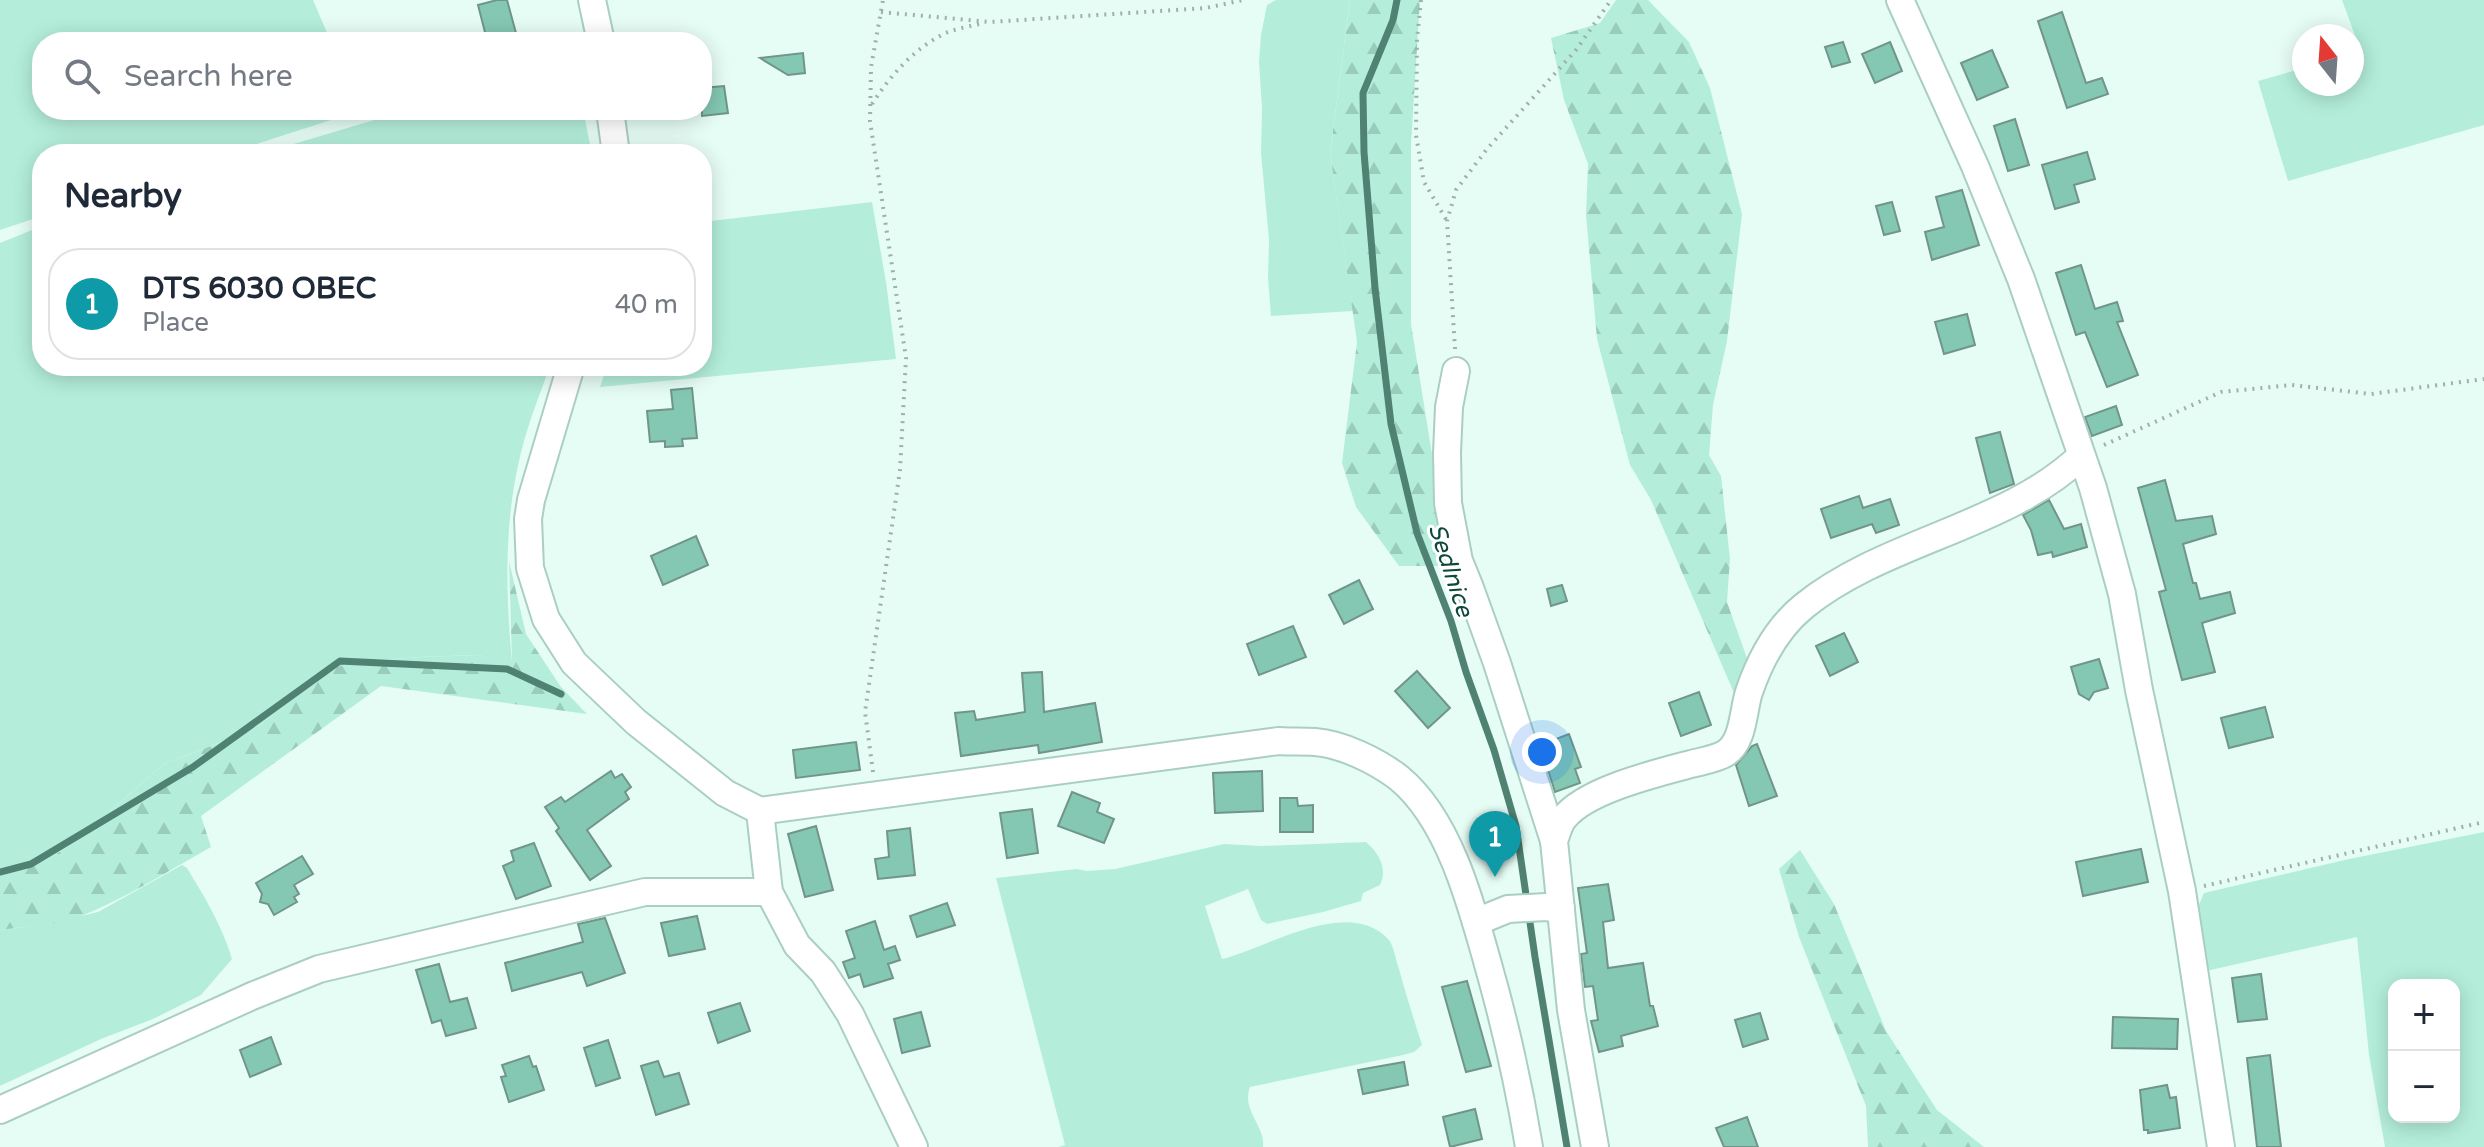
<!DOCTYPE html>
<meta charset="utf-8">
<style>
:root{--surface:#fff;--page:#f6f6f7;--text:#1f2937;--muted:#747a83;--line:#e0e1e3;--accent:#2563eb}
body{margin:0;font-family:"Varela Round",sans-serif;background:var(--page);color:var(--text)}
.controls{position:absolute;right:24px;bottom:24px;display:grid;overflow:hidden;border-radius:16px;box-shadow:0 4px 20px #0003}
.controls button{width:72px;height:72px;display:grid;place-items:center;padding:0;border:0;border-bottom:2px solid var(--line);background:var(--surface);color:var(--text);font:40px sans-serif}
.compass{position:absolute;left:2292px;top:24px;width:72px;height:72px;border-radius:50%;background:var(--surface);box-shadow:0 4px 20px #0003;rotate:343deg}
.you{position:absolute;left:1542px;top:752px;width:28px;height:28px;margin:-20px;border:6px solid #fff;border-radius:50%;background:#1a73e8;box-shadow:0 0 0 12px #1a73e833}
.badge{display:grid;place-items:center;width:52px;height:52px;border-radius:50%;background:var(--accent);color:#fff;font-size:26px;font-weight:700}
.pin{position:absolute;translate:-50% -66px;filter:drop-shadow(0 2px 4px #0008)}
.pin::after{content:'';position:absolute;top:42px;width:28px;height:24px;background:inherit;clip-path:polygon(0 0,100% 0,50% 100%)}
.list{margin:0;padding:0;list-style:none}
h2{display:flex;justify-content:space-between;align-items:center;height:104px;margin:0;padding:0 32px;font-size:34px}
h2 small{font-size:26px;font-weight:400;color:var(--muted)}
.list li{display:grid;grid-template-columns:52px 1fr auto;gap:24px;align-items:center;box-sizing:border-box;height:112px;margin:0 16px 16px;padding:0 16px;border:2px solid var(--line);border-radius:32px}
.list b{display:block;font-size:30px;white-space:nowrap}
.list p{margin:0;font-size:26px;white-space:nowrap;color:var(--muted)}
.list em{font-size:26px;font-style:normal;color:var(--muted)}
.icon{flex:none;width:44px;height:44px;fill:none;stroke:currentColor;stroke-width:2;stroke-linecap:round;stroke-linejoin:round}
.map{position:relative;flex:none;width:2484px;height:1147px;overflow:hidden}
.search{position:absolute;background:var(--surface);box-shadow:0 4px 20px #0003;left:32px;top:32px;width:680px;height:88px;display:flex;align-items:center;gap:20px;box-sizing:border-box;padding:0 28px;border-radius:32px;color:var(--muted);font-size:30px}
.panel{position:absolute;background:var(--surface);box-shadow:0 4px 20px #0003;left:32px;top:144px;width:680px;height:232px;border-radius:32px}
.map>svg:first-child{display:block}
</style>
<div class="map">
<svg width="2484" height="1147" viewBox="0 0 2484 1147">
<defs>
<pattern id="forest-firs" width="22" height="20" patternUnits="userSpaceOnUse" patternTransform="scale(2)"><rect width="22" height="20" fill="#b4eedb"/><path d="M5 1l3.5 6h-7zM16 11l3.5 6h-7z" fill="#9accbc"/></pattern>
</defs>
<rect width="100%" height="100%" fill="#e6fdf5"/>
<g fill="#b4eedb" fill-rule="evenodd">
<polygon points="0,0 313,0 331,42 42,42 42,110 362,110 225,154 42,154 42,216 0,230"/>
<polygon points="1276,0 1350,0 1330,153 1353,311 1271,316 1268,278 1269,240 1261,153 1262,109 1259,62 1261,35 1267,5"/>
<polygon points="2342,0 2484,0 2484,125 2288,181 2258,81 2304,68 2304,84 2352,84 2352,55 2361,52"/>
<polygon points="408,110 583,110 592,154 260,154"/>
<polygon points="872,202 886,282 896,359 600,387 607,366 702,366 702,222"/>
<path d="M42,226v140h508c-12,33 -25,65 -32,100 -14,63 -12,131 -6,196l-34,-7 -58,2 -72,6 -24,10 -63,51 -50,22 -47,18 -88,77 -26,17 -50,11v-626z"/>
<path d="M2484,832v315h-99l-16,-92 -12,-118 -151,34 -8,-64 6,-14 145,-34zM2394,985h60v132h-60z"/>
<path d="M1366,842c13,11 22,27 14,43l-17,8 -2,8 -38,11 -56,12 -6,-4 -13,-31 -43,17 17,53c45,-11 127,-64 167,-19 5,7 7,21 10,29 7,25 15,51 23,76l-8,7 -11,3 -153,32c-9,24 16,39 13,60h-205l7,-2 -69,-267 81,-9 10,2 28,-2 109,-25 38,2z"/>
<path d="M182,865l5,3c18,30 35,57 45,91l-31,36 -48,24 -52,20 -101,47v-156l48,-6 50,-12z"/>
</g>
<g fill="url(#forest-firs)">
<polygon points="1350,0 1420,0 1411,144 1411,324 1450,566 1399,566 1356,507 1342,463 1357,342 1330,153"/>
<polygon points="1616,0 1648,0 1689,42 1710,88 1742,214 1727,341 1713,405 1709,455 1721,476 1730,559 1727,602 1748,661 1734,693 1651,500 1630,465 1597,339 1586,215 1588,164 1564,100 1551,38 1600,23"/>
<path d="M509,561l17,73 35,53 26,27 -206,-28 -180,130 10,31c-43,24 -86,52 -132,70 -25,9 -53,9 -79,13v-61l50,-11 26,-17 88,-77 47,-18 50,-22 62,-51 25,-10 72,-6 58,-2 34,6z"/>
<polygon points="1800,850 1834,904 1886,1031 1937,1110 1984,1147 1868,1147 1866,1106 1799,937 1779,869"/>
</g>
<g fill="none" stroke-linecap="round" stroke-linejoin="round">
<g stroke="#4f8273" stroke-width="7">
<polyline points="1397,0 1393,20 1363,93 1364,152 1375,288 1391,424 1417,533 1451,621 1466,672 1494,750 1516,826 1535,957 1567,1147"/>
<polyline points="0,872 31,864 193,767 340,661 507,669 561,694"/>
</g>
</g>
<g fill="#84c8b3" stroke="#719589" stroke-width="2">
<polygon points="497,0 507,0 516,33 487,40 478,5"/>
<polygon points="2062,12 2086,83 2102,78 2108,94 2067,108 2038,21"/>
<polygon points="1843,42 1850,62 1832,67 1825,47"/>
<polygon points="1890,42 1902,71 1875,83 1862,54"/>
<polygon points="1992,50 2008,87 1977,100 1961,63"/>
<polygon points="803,53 805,73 788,75 760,58"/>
<polygon points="724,86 728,113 702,116 702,88"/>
<polygon points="2015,119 2029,165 2008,171 1994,126"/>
<polygon points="2087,152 2095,179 2074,185 2079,202 2055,209 2042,165"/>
<polygon points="1962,190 1979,245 1932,260 1925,232 1944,227 1936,197"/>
<polygon points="1892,202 1900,231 1884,235 1876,206"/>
<polygon points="2081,265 2095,309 2117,302 2123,321 2117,322 2138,375 2107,387 2085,332 2076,335 2056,273"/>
<polygon points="1967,314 1975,345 1944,354 1935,322"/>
<polygon points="692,388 697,438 682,439 683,446 665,447 665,441 650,442 647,411 673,409 671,390"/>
<polygon points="2116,406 2122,425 2092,436 2085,417"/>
<polygon points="2000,432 2014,484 1990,493 1976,438"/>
<polygon points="2165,480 2176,521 2212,516 2216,534 2183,544 2193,583 2196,583 2200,599 2230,592 2235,613 2202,623 2215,672 2182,680 2159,592 2166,590 2138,488"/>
<polygon points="1859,496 1863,508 1890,499 1899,525 1876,533 1872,524 1831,538 1821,509"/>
<polygon points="2049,500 2064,529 2081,524 2087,547 2053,557 2052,552 2038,555 2031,530 2023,515"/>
<polygon points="696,536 708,565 663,585 651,556"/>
<polygon points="1359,580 1373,609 1344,624 1329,595"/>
<polygon points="1562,585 1567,601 1551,606 1547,589"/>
<polygon points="1293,626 1306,657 1259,675 1247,644"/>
<polygon points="1844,633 1858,662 1830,676 1816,646"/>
<polygon points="2099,659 2108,688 2094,692 2089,700 2079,694 2071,667"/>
<polygon points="1417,671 1450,708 1428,728 1395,691"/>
<polygon points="1042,672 1044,712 1095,703 1102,742 1039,753 1038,745 961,756 955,713 974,711 976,720 1025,712 1022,673"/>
<polygon points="1699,692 1711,725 1681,736 1669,703"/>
<polygon points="2265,707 2273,737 2229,748 2221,718"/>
<polygon points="1569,734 1581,767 1575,769 1580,783 1555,792 1540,745"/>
<polygon points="856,742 860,770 796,778 793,750"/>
<polygon points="1757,744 1777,796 1749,806 1736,765 1752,746"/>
<polygon points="611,771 615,778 622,774 631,787 625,792 629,799 587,830 611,866 590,880 556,831 559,828 545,807 561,797 565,802"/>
<polygon points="1262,771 1263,811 1215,813 1213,773"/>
<polygon points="1072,792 1100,803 1097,812 1114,819 1104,843 1058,826"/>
<polygon points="1280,798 1297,798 1298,806 1313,805 1313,832 1280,832"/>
<polygon points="1032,809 1038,853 1007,858 1000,813"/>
<polygon points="816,826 833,890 805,897 788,834"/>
<polygon points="910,828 915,875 878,879 875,859 889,857 887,831"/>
<polygon points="534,843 551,886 516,899 503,866 514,861 511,851"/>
<polygon points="2141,849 2148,882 2083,896 2076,862"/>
<polygon points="302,856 313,874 294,885 299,894 294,897 297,902 274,915 268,904 260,902 262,894 256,883"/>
<polygon points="1608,884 1614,920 1603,922 1608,968 1643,963 1650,1006 1653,1006 1658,1026 1621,1036 1623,1046 1599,1052 1591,1021 1598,1020 1593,986 1585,987 1581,954 1587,953 1578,888"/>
<polygon points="947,903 955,925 917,937 910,916"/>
<polygon points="697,916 705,949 669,956 661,923"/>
<polygon points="605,918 625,973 587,986 582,972 512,991 505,963 583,942 578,924"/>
<polygon points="875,921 884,950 895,946 900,960 888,964 893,978 864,987 860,974 849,978 843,962 855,958 846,931"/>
<polygon points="439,964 450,1002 467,998 476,1028 446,1036 441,1020 432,1023 416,970"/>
<polygon points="2261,974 2267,1019 2238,1022 2232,978"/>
<polygon points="1467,981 1491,1066 1466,1072 1442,987"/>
<polygon points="740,1003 750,1031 718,1043 708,1013"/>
<polygon points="921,1012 930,1046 902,1053 894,1019"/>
<polygon points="1760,1013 1768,1039 1743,1047 1735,1020"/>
<polygon points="2113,1017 2178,1019 2177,1049 2112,1048"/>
<polygon points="271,1037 281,1064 250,1077 240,1050"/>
<polygon points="608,1040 620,1078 596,1086 584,1048"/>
<polygon points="2270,1055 2281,1147 2257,1147 2247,1058"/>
<polygon points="529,1056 533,1067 536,1066 544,1090 509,1102 501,1077 506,1076 502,1065"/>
<polygon points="658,1061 664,1077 679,1073 689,1104 656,1115 641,1066"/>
<polygon points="1404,1062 1408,1085 1363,1094 1358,1070"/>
<polygon points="2167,1085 2170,1098 2176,1097 2180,1128 2148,1133 2148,1130 2144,1130 2140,1090"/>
<polygon points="1475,1109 1482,1139 1450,1147 1443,1117"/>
<polygon points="1747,1117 1758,1147 1724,1147 1716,1128"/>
</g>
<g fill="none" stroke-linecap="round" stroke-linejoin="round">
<defs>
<g id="minor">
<polyline points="592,0 601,42"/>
<polyline points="1900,0 1975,166 2021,279 2093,488 2122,594 2139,690 2182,891 2221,1147"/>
<polyline points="610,110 616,154"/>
<path d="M571,366l-40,134 -3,19 2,49 16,51 28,44 62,59 89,71 35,18 519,-70c12,1 24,0 36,1 27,2 62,19 84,36 51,42 73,129 90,190 17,60 30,118 40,179"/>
<polyline points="1456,371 1449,407 1447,453 1448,503 1459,561 1470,588 1497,663 1554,841"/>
<polyline points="760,811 769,892 797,945 823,972 850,1014 914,1147"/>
<polyline points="1476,922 1508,909 1546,907 1561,909"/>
<polyline points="0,1110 252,996 319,969 645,892 769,892"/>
<path d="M1595,1147l-24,-137 -17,-169c3,-8 5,-17 10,-23 22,-28 93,-45 127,-54 11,-3 26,-5 35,-11 18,-12 17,-43 23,-61 11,-32 29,-65 55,-86 80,-65 203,-79 277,-150"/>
</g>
</defs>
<use href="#minor" stroke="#aacfc2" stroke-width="30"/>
<g stroke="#9db0aa" stroke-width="4" stroke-dasharray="2 6" stroke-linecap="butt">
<polyline points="1421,0 1417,39 1416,135 1424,182 1447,221"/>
<polyline points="881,12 990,22 1206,8 1243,0"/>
<path d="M872,104c19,-29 42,-56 74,-71 12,-5 26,-7 38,-10"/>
<polyline points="1455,349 1447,221 1456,190 1487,149 1576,50 1611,0"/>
<polyline points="2104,445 2221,392 2292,385 2371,394 2484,379"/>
<polyline points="873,772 865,712 900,470 906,358 870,121 871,67 883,0"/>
<polyline points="2204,886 2484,822"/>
</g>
<use href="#minor" stroke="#fff" stroke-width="26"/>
</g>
<g text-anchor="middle" stroke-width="6" stroke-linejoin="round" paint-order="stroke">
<g font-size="24" font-style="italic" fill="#0d483a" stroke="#fff">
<text transform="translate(1451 570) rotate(72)" y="8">Sedlnice</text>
</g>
</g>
</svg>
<div class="controls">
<button>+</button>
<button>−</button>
</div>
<svg class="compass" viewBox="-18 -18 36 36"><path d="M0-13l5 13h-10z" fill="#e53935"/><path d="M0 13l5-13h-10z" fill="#747a83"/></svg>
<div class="you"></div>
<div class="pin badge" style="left:1495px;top:877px;background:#0f9aa8">1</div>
<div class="search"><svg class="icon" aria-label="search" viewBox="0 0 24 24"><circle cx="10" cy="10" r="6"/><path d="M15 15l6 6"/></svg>Search here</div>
<section class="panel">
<h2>Nearby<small></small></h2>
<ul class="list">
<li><span class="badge" style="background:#0f9aa8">1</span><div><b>DTS 6030 OBEC</b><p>Place</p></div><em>40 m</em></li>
</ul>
</section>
</div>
